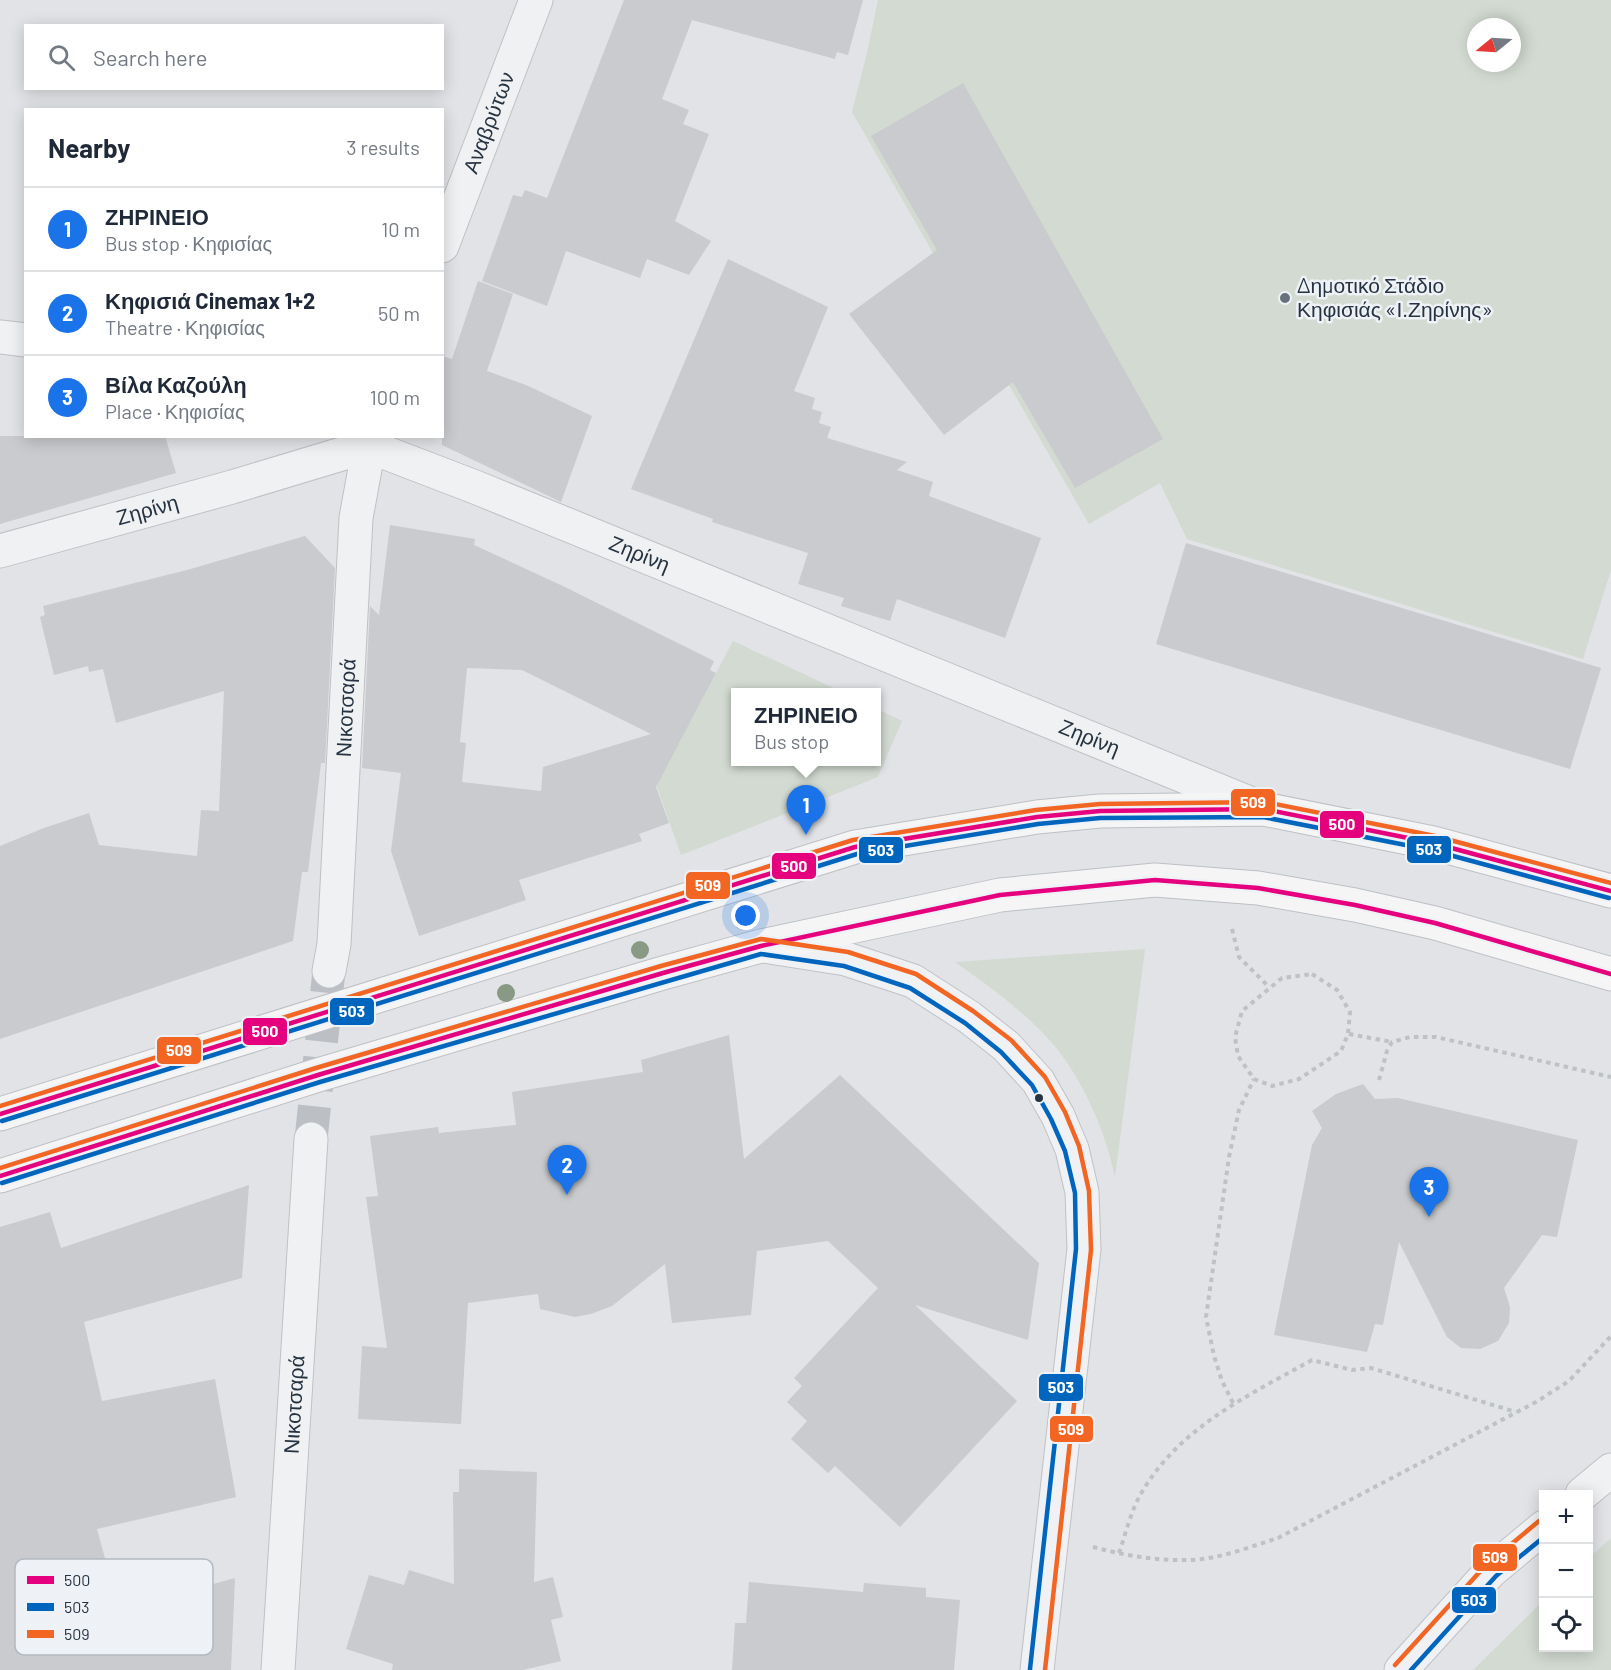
<!DOCTYPE html>
<meta charset="utf-8">
<style>
:root{--surface:#fff;--page:#f6f6f7;--text:#1f2937;--muted:#747a83;--line:#e0e1e3;--accent:#1a73e8}
body{margin:0;font-family:Barlow,sans-serif;background:var(--page);color:var(--text)}
.controls{position:absolute;right:18px;bottom:18px;display:grid;overflow:hidden;border-radius:0px;box-shadow:0 3px 15px #0003}
.controls button{width:54px;height:54px;display:grid;place-items:center;padding:0;border:0;border-bottom:2px solid var(--line);background:var(--surface);color:var(--text);font:30px sans-serif}
.compass{position:absolute;left:1467px;top:18px;width:54px;height:54px;border-radius:50%;background:var(--surface);box-shadow:0 3px 15px #0003;rotate:252deg}
.you{position:absolute;left:746px;top:916px;width:21px;height:21px;margin:-15px;border:4px solid #fff;border-radius:50%;background:#1a73e8;box-shadow:0 0 0 9px #1a73e833}
.badge{display:grid;place-items:center;width:39px;height:39px;border-radius:50%;background:var(--accent);color:#fff;font-size:20px;font-weight:700}
.pin{position:absolute;translate:-50% -50px;filter:drop-shadow(0 2px 3px #0008)}
.pin::after{content:'';position:absolute;top:32px;width:21px;height:18px;background:inherit;clip-path:polygon(0 0,100% 0,50% 100%)}
.popup{position:absolute;left:731px;top:688px;width:150px;height:78px;box-sizing:border-box;display:grid;place-content:center;border-radius:0px;background:var(--surface);filter:drop-shadow(0 2px 4px #0005);font-size:20px;white-space:nowrap;color:var(--muted)}
.popup b{font-size:22px;color:var(--text)}
.popup::after{content:'';position:absolute;left:50%;top:100%;margin-left:-12px;border:12px solid transparent;border-top-color:var(--surface)}
.list{margin:0;padding:0;list-style:none}
h2{display:flex;justify-content:space-between;align-items:center;height:78px;margin:0;padding:0 24px;font-size:26px}
h2 small{font-size:20px;font-weight:400;color:var(--muted)}
.list li{display:grid;grid-template-columns:39px 1fr auto;gap:18px;align-items:center;box-sizing:border-box;height:84px;padding:0 24px;border-top:2px solid var(--line)}
.list b{display:block;font-size:22px;white-space:nowrap}
.list p{margin:0;font-size:20px;white-space:nowrap;color:var(--muted)}
.list em{font-size:20px;font-style:normal;color:var(--muted)}
.icon{flex:none;width:33px;height:33px;fill:none;stroke:currentColor;stroke-width:2;stroke-linecap:round;stroke-linejoin:round}
.map{position:relative;flex:none;width:1611px;height:1670px;overflow:hidden}
.search{position:absolute;background:var(--surface);box-shadow:0 3px 15px #0003;left:24px;top:24px;width:420px;height:66px;display:flex;align-items:center;gap:15px;box-sizing:border-box;padding:0 21px;border-radius:0px;color:var(--muted);font-size:22px}
.panel{position:absolute;background:var(--surface);box-shadow:0 3px 15px #0003;left:24px;top:108px;width:420px;height:330px;border-radius:0px}
.map>svg:first-child{display:block}
</style>
<div class="map">
<svg width="1611" height="1670" viewBox="0 0 1611 1670">
<rect width="100%" height="100%" fill="#e1e3e6"/>
<g fill="#d2dad1" fill-rule="evenodd">
<path d="M878,0h733v570l-28,89 -396,-120 -27,-56 -71,41 -237,-412 15,-59zM1476,27h36v36h-36z"/>
<polygon points="733,641 842,692 736,692 736,762 876,762 877,709 902,721 878,777 681,855 655,781 679,743"/>
<path d="M1145,949l-30,228c-10,-49 -36,-107 -71,-143 -27,-28 -58,-50 -89,-72z"/>
<polygon points="1611,1538 1611,1670 1473,1670 1543,1601 1544,1648 1588,1648 1589,1558"/>
</g>
<g fill="#c9cbce" fill-rule="evenodd">
<polygon points="624,0 863,0 848,55 837,52 835,59 692,20 662,99 689,110 683,124 709,134 675,221 711,241 689,275 647,259 640,278 566,251 547,306 482,281 513,195 522,197 525,190 547,198"/>
<polygon points="963,83 1163,439 1075,488 1013,382 944,435 849,314 937,250 871,136"/>
<polygon points="728,259 828,307 794,391 815,398 812,409 822,412 819,423 831,427 827,438 907,462 897,470 933,482 929,496 1041,538 1005,638 897,599 890,621 841,606 844,598 798,584 808,553 712,522 713,519 631,489"/>
<polygon points="478,281 513,294 487,371 526,385 592,416 561,502 442,445 442,356 452,359"/>
<polygon points="0,436 165,436 176,473 0,524"/>
<path d="M390,525l85,14 -1,6 91,42 149,74 -4,9 6,3 -60,114 13,36 -30,11 3,7 -123,39 7,20 -107,36 -28,-85 10,-78 -39,-5 8,-162 9,9zM467,668l55,2 129,64 -108,33 -2,24 -79,-9 4,-39 -6,-1z"/>
<polygon points="305,536 335,568 325,763 321,763 308,872 302,872 293,941 0,1039 0,846 44,828 89,813 99,845 197,856 201,810 219,811 224,691 116,723 103,669 89,672 88,666 54,675 40,617 45,615 43,606 187,570"/>
<polygon points="1186,543 1601,668 1570,769 1156,644"/>
<polygon points="729,1035 744,1159 840,1075 1039,1263 1028,1340 915,1305 1017,1401 900,1527 835,1466 828,1473 791,1439 807,1421 787,1402 802,1386 794,1378 878,1288 828,1241 757,1251 751,1315 672,1323 665,1264 612,1306 591,1314 575,1317 540,1309 538,1294 468,1303 461,1424 358,1419 362,1346 387,1348 366,1197 378,1196 370,1136 438,1127 439,1133 516,1125 512,1092 643,1072 641,1060"/>
<polygon points="1363,1084 1375,1099 1398,1098 1578,1140 1557,1237 1542,1235 1504,1288 1510,1307 1509,1323 1498,1341 1480,1349 1461,1348 1447,1337 1399,1242 1383,1325 1375,1324 1367,1352 1274,1335 1312,1145 1322,1128 1312,1111 1336,1094"/>
<polygon points="249,1185 242,1278 84,1322 102,1401 215,1379 236,1497 97,1529 119,1610 235,1578 231,1670 0,1670 0,1227 50,1212 61,1248"/>
<polygon points="459,1469 537,1472 534,1582 553,1577 563,1617 551,1620 561,1661 523,1670 392,1670 393,1664 346,1649 369,1575 404,1585 409,1570 454,1584 453,1492 459,1492"/>
<polygon points="749,1582 863,1592 864,1583 926,1588 926,1597 960,1600 954,1670 732,1670 735,1623 746,1623"/>
</g>
<g fill="none" stroke-linecap="round" stroke-linejoin="round">
<polyline stroke="#bcc0c5" stroke-width="33" stroke-dasharray="33 16" stroke-linecap="butt" points="311,1139 329,971"/>
<defs>
<g id="minor">
<path id="s1" d="M442,246l94,-246"/>
<polyline points="0,337 26,340"/>
<path id="s2" d="M0,551l232,-64 136,-41 107,41 789,322"/>
<polyline points="763,946 846,959 913,981 969,1017 1006,1046 1038,1081 1058,1116 1072,1149 1082,1192 1084,1249 1037,1670"/>
<path id="s3" d="M329,971l5,-27 22,-426 15,-82"/>
<polyline points="1582,1494 1611,1470"/>
<path id="s4" d="M278,1670l33,-531"/>
<polyline points="1401,1670 1491,1571 1544,1527"/>
</g>
<g id="major">
<polyline points="0,1114 855,847 1037,817 1100,811 1264,809 1433,843 1611,891"/>
<polyline points="0,1176 318,1075 663,973 761,946 1000,895 1155,880 1258,888 1355,905 1435,923 1611,974"/>
</g>
</defs>
<use href="#minor" stroke="#bfc1c4" stroke-width="35"/>
<use href="#major" stroke="#bdc0c4" stroke-width="35"/>
<g stroke="#bfc2c5" stroke-width="4" stroke-dasharray="4.5 4.5" stroke-linecap="butt">
<polyline points="1232,929 1239,957 1269,987"/>
<polygon points="1312,974 1337,990 1350,1012 1348,1034 1341,1051 1299,1079 1272,1086 1254,1079 1238,1056 1235,1037 1242,1011 1282,978"/>
<polyline points="1349,1034 1392,1042"/>
<polyline points="1379,1080 1387,1051 1392,1042 1410,1037 1436,1037 1611,1077"/>
<polyline points="1233,1403 1222,1381 1214,1356 1206,1317 1229,1157 1239,1110 1254,1079"/>
<path d="M1093,1547c30,8 63,14 94,13 31,0 62,-13 91,-22l258,-136 33,-21 42,-45"/>
<path d="M1119,1553c7,-20 12,-43 23,-61 38,-65 107,-97 170,-132l40,10 19,-2 145,44"/>
</g>
<use href="#minor" stroke="#f0f1f3" stroke-width="33"/>
<use href="#major" stroke="#f5f5f6" stroke-width="33"/>
<defs>
<g id="bus-1">
<polyline points="0,1114 855,847 1037,817 1100,811 1264,809 1433,843 1611,891"/>
<polyline points="0,1176 318,1075 663,973 761,946 1000,895 1155,880 1258,888 1355,905 1435,923 1611,974"/>
</g>
<g id="bus-2">
<polyline points="2,1121 857,854 1038,824 1100,818 1263,817 1431,850 1609,898"/>
<polyline points="2,1183 320,1082 761,954 844,966 910,988 965,1023 1001,1052 1032,1085 1051,1119 1065,1151 1075,1193 1076,1249 1030,1669"/>
<polyline points="1411,1670 1496,1576 1544,1537"/>
</g>
<g id="bus-3">
<polyline points="0,1106 853,840 1036,810 1100,804 1265,802 1435,836 1611,883"/>
<polyline points="0,1168 316,1068 661,966 761,939 848,952 916,974 973,1011 1011,1040 1045,1077 1065,1112 1079,1146 1089,1191 1091,1250 1045,1670"/>
<polyline points="1395,1665 1485,1566 1539,1521"/>
</g>
</defs>
<use href="#bus-1" stroke="#eef2f6" stroke-width="9"/>
<use href="#bus-2" stroke="#eef2f6" stroke-width="9"/>
<use href="#bus-3" stroke="#eef2f6" stroke-width="9"/>
<use href="#bus-1" stroke="#e5007d" stroke-width="4.5"/>
<use href="#bus-2" stroke="#0065bd" stroke-width="4.5"/>
<use href="#bus-3" stroke="#f26522" stroke-width="4.5"/>
</g>
<g fill="#889984">
<circle cx="743" cy="921" r="9"/>
<circle cx="640" cy="950" r="9"/>
<circle cx="506" cy="993" r="9"/>
</g>
<circle fill="#67717b" stroke="#eef2f6" stroke-width="2" cx="1285" cy="298" r="6"/>
<circle fill="#263341" stroke="#eef2f6" stroke-width="2" cx="1039" cy="1098" r="5"/>
<g text-anchor="middle" stroke-width="5" stroke-linejoin="round" paint-order="stroke">
<g font-size="21" fill="#263341" stroke="#eef2f6">
<text dy="7" stroke="none"><textPath href="#s1" startOffset="132">Αναβρύτων</textPath></text>
<text dy="7" stroke="none"><textPath href="#s2" startOffset="153">Ζηρίνη</textPath></text>
<text dy="7" stroke="none"><textPath href="#s2" startOffset="675">Ζηρίνη</textPath></text>
<text dy="7" stroke="none"><textPath href="#s3" startOffset="264">Νικοτσαρά</textPath></text>
<text dy="7" stroke="none"><textPath href="#s2" startOffset="1161">Ζηρίνη</textPath></text>
<text dy="7" stroke="none"><textPath href="#s4" startOffset="266">Νικοτσαρά</textPath></text>
</g>
<g font-size="21" fill="#263341" stroke="#eef2f6" text-anchor="start">
<text x="1297" y="293">Δημοτικό Στάδιο<tspan x="1297" dy="24">Κηφισιάς «Ι.Ζηρίνης»</tspan></text>
</g>
</g>
<rect x="15" y="1559" width="198" height="96" rx="9" fill="#eef2f6" stroke="#b2b9c0" stroke-width="1.5"/>
<rect x="27" y="1576" width="27" height="8" fill="#e5007d"/>
<rect x="27" y="1603" width="27" height="8" fill="#0065bd"/>
<rect x="27" y="1630" width="27" height="8" fill="#f26522"/>
<g font-size="16" fill="#263341">
<text x="64" y="1586">500</text>
<text x="64" y="1613">503</text>
<text x="64" y="1640">509</text>
</g>
<g stroke="#eef2f6" stroke-width="2">
<rect x="1230" y="788" width="46" height="29" rx="6" fill="#f26522"/>
<rect x="1319" y="810" width="46" height="29" rx="6" fill="#e5007d"/>
<rect x="1406" y="835" width="46" height="29" rx="6" fill="#0065bd"/>
<rect x="858" y="836" width="46" height="28" rx="6" fill="#0065bd"/>
<rect x="771" y="852" width="46" height="28" rx="6" fill="#e5007d"/>
<rect x="685" y="871" width="46" height="29" rx="6" fill="#f26522"/>
<rect x="329" y="997" width="46" height="29" rx="6" fill="#0065bd"/>
<rect x="242" y="1017" width="46" height="29" rx="6" fill="#e5007d"/>
<rect x="156" y="1036" width="46" height="29" rx="6" fill="#f26522"/>
<rect x="1038" y="1373" width="46" height="29" rx="6" fill="#0065bd"/>
<rect x="1049" y="1415" width="45" height="28" rx="6" fill="#f26522"/>
<rect x="1472" y="1543" width="46" height="29" rx="6" fill="#f26522"/>
<rect x="1451" y="1586" width="46" height="28" rx="6" fill="#0065bd"/>
</g>
<g font-size="16" text-anchor="middle" font-weight="bold" fill="#fff">
<text x="1253" y="808">509</text>
<text x="1342" y="830">500</text>
<text x="1429" y="855">503</text>
<text x="881" y="856">503</text>
<text x="794" y="872">500</text>
<text x="708" y="891">509</text>
<text x="352" y="1017">503</text>
<text x="265" y="1037">500</text>
<text x="179" y="1056">509</text>
<text x="1061" y="1393">503</text>
<text x="1071" y="1435">509</text>
<text x="1495" y="1563">509</text>
<text x="1474" y="1606">503</text>
</g>
</svg>
<div class="controls">
<button>+</button>
<button>−</button>
<button><svg class="icon" aria-label="locate" viewBox="0 0 24 24"><circle cx="12" cy="12" r="6"/><path d="M12 2v4M12 18v4M2 12h4M18 12h4"/></svg></button>
</div>
<svg class="compass" viewBox="-18 -18 36 36"><path d="M0-13l5 13h-10z" fill="#e53935"/><path d="M0 13l5-13h-10z" fill="#747a83"/></svg>
<div class="you"></div>
<div class="pin badge" style="left:806px;top:835px">1</div>
<div class="popup"><b>ΖΗΡΙΝΕΙΟ</b>Bus stop</div>
<div class="pin badge" style="left:567px;top:1195px">2</div>
<div class="pin badge" style="left:1429px;top:1217px">3</div>
<div class="search"><svg class="icon" aria-label="search" viewBox="0 0 24 24"><circle cx="10" cy="10" r="6"/><path d="M15 15l6 6"/></svg>Search here</div>
<section class="panel">
<h2>Nearby<small>3 results</small></h2>
<ul class="list">
<li><span class="badge">1</span><div><b>ΖΗΡΙΝΕΙΟ</b><p>Bus stop · Κηφισίας</p></div><em>10 m</em></li>
<li><span class="badge">2</span><div><b>Κηφισιά Cinemax 1+2</b><p>Theatre · Κηφισίας</p></div><em>50 m</em></li>
<li><span class="badge">3</span><div><b>Βίλα Καζούλη</b><p>Place · Κηφισίας</p></div><em>100 m</em></li>
</ul>
</section>
</div>
